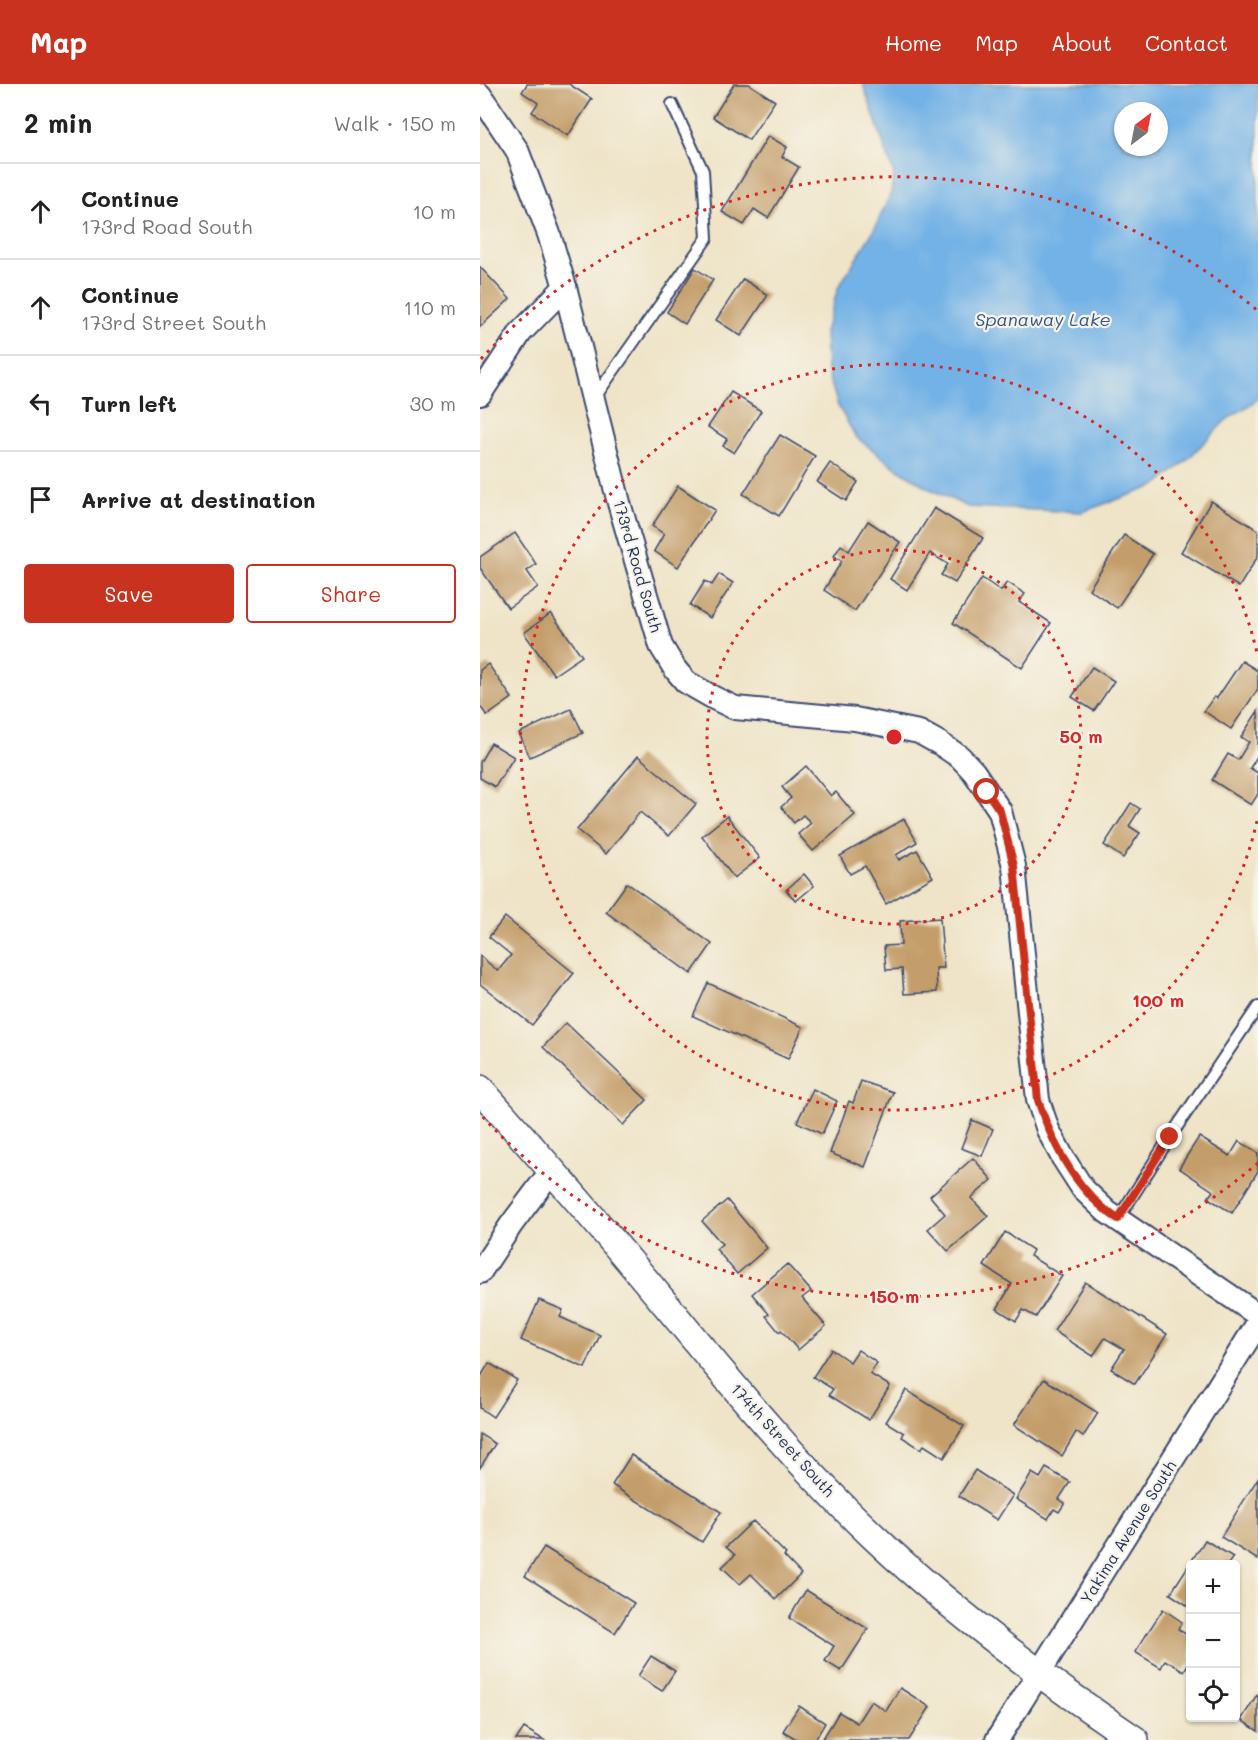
<!DOCTYPE html>
<meta charset="utf-8">
<style>
:root{--surface:#fff;--page:#f2f2f2;--text:#222;--muted:#767676;--line:#e0e0e0;--accent:#c8321e}
body{margin:0;font-family:Mali,sans-serif;background:var(--page);color:var(--text)}
.controls{position:absolute;right:18px;bottom:18px;display:grid;overflow:hidden;border-radius:6px;box-shadow:0 2px 4px #0004}
.controls button{width:54px;height:54px;display:grid;place-items:center;padding:0;border:0;border-bottom:2px solid var(--line);background:var(--surface);color:var(--text);font:30px sans-serif}
.compass{position:absolute;left:634px;top:18px;width:54px;height:54px;border-radius:50%;background:var(--surface);box-shadow:0 2px 4px #0004;rotate:32deg}
.stop{position:absolute;width:18px;height:18px;margin:-14px;border:4px solid #c8321e;border-radius:50%;background:#fff}
.stop.end{background:#c8321e;border-color:#fff;box-shadow:0 2px 6px #0008}
.list{margin:0;padding:0;list-style:none}
h2{display:flex;justify-content:space-between;align-items:center;height:78px;margin:0;padding:0 24px;font-size:26px}
h2 small{font-size:20px;font-weight:400;color:var(--muted)}
.list li{display:grid;grid-template-columns:39px 1fr auto;gap:18px;align-items:center;box-sizing:border-box;height:96px;padding:0 24px;border-top:2px solid var(--line)}
.list b{display:block;font-size:22px;white-space:nowrap}
.list p{margin:0;font-size:20px;white-space:nowrap;color:var(--muted)}
.list em{font-size:20px;font-style:normal;color:var(--muted)}
.actions{display:flex;gap:12px;padding:18px 24px}
.actions a{flex:1;padding:14px 0;border:2px solid var(--accent);border-radius:6px;text-align:center;font-size:21px;color:var(--accent)}
.actions .main{background:var(--accent);color:#fff}
.icon{flex:none;width:33px;height:33px;fill:none;stroke:currentColor;stroke-width:2;stroke-linecap:round;stroke-linejoin:round}
.map{position:relative;flex:none;width:778px;height:1656px;overflow:hidden}
header{display:flex;align-items:center;gap:36px;box-sizing:border-box;height:84px;padding:0 30px;background:var(--accent);color:#fff}
header strong{font-size:28px}
nav{display:flex;gap:33px;margin-inline-start:auto;font-size:21px}
main{display:flex}
aside{flex:1;background:var(--surface)}
.map>svg:first-child{display:block}
</style>
<header>
<strong>Map</strong>
<nav><a>Home</a><a>Map</a><a>About</a><a>Contact</a></nav>
</header>
<main>
<aside>
<h2>2 min<small>Walk · 150 m</small></h2>
<ul class="list">
<li><svg class="icon" aria-label="ahead" viewBox="0 0 24 24"><path d="M12 20V5M6 11l6-6 6 6"/></svg><div><b>Continue</b><p>173rd Road South</p></div><em>10 m</em></li>
<li><svg class="icon" aria-label="ahead" viewBox="0 0 24 24"><path d="M12 20V5M6 11l6-6 6 6"/></svg><div><b>Continue</b><p>173rd Street South</p></div><em>110 m</em></li>
<li><svg class="icon" aria-label="left" viewBox="0 0 24 24"><path d="M17 20v-9H6M10 6l-5 5 5 5"/></svg><div><b>Turn left</b></div><em>30 m</em></li>
<li><svg class="icon" aria-label="arrive" viewBox="0 0 24 24"><path d="M6 21V4h12l-3 4 3 4H6"/></svg><div><b>Arrive at destination</b></div></li>
</ul>
<div class="actions"><a class="main">Save</a><a>Share</a></div>
</aside>
<div class="map">
<svg width="778" height="1656" viewBox="0 0 778 1656">
<rect width="100%" height="100%" fill="#f7f3e8"/>
<filter id="ink" filterUnits="userSpaceOnUse"><feTurbulence type="fractalNoise" baseFrequency=".0167" numOctaves="2"/><feDisplacementMap in="SourceGraphic" scale="12" xChannelSelector="R" yChannelSelector="G"/><feConvolveMatrix kernelMatrix="1 2 1 2 8 2 1 2 1" color-interpolation-filters="sRGB"/></filter>
<filter id="wash" filterUnits="userSpaceOnUse"><feTurbulence type="fractalNoise" baseFrequency=".008" numOctaves="4" result="noise"/><feDisplacementMap in="SourceGraphic" scale="24" xChannelSelector="R" yChannelSelector="G"/><feGaussianBlur stdDeviation="1.35" result="paint"/><feColorMatrix in="noise" values="0 0 0 0 0 0 0 0 0 0 0 0 0 0 0 0 0 1.4 0 .05"/><feComposite in="paint" operator="in"/></filter>
<g filter="url(#wash)">
<rect width="100%" height="100%" fill="#efe4c8"/>
<path fill="#73b2e6" stroke="#4770a2" stroke-width="1.5" fill-rule="evenodd" d="M383,0h395v315l-33,22 -40,41 -30,24 -73,26 -114,-5 -38,-18 -35,-22 -39,-30 -18,-31 -11,-36 -2,-38 13,-44 36,-58 17,-37 3,-19zM643,27h36v36h-36z"/>
<g id="blocks">
<g fill="#c49e6b">
<polygon points="47,0 89,0 112,15 88,52 52,28 58,19 42,8"/>
<polygon points="254,0 269,0 295,17 269,56 233,33"/>
<polygon points="288,52 307,63 302,73 319,83 288,134 274,125 264,141 242,128"/>
<polygon points="0,183 30,215 0,243"/>
<polygon points="215,184 233,196 205,240 187,228"/>
<polygon points="263,195 288,211 261,252 236,236"/>
<polygon points="251,308 281,327 254,369 243,362 247,355 228,343"/>
<polygon points="300,351 335,372 299,432 263,410"/>
<polygon points="350,379 378,398 366,417 337,398"/>
<polygon points="198,402 235,426 198,483 174,467 184,450 172,442"/>
<polygon points="731,417 778,446 778,472 759,503 701,468"/>
<polygon points="454,424 503,454 475,499 461,491 468,480 450,469 427,506 410,495"/>
<polygon points="388,437 420,458 375,527 344,506 362,477 354,472 361,461 369,467"/>
<polygon points="35,449 56,480 47,487 58,503 28,524 0,484 0,473"/>
<polygon points="644,451 673,470 637,524 609,505"/>
<polygon points="239,490 253,499 230,534 210,521 225,497 232,501"/>
<polygon points="502,494 521,507 527,498 545,510 539,518 571,539 542,584 473,539"/>
<polygon points="71,529 102,572 74,591 44,549"/>
<polygon points="762,577 778,587 778,605 751,645 724,627 734,613 737,614"/>
<polygon points="8,580 32,614 7,632 0,622 0,586"/>
<polygon points="612,583 634,597 614,627 592,613"/>
<polygon points="91,625 103,649 50,673 39,649"/>
<polygon points="778,627 778,671 770,684 778,689 778,710 771,721 732,696 748,670 758,676 769,658 761,653"/>
<polygon points="11,659 34,673 15,703 0,694 0,678"/>
<polygon points="158,672 216,720 189,752 160,728 126,770 97,746"/>
<polygon points="326,682 351,712 356,708 375,731 333,767 318,750 331,739 323,731 314,739 301,723 311,714 302,703"/>
<polygon points="651,719 660,725 649,742 660,749 643,774 624,761"/>
<polygon points="247,732 280,774 254,794 222,752"/>
<polygon points="424,735 437,758 416,771 419,776 437,766 453,793 406,820 385,782 370,790 360,772"/>
<polygon points="324,790 334,802 316,817 306,806"/>
<polygon points="147,799 232,860 211,890 126,828"/>
<polygon points="25,833 94,889 52,941 0,900 0,872 18,887 31,871 9,853"/>
<polygon points="460,834 464,884 456,884 457,908 424,910 422,885 406,886 404,862 421,861 420,837"/>
<polygon points="228,899 323,943 308,975 213,932"/>
<polygon points="86,939 167,1016 143,1041 63,963"/>
<polygon points="381,997 413,1008 385,1083 350,1069 369,1017 373,1019"/>
<polygon points="333,1005 357,1017 342,1050 317,1038"/>
<polygon points="492,1036 513,1045 502,1072 481,1064"/>
<polygon points="719,1053 750,1072 759,1057 778,1069 778,1087 752,1129 728,1114 733,1107 699,1084"/>
<polygon points="493,1074 512,1096 491,1114 508,1132 468,1167 448,1145 465,1130 450,1112"/>
<polygon points="247,1116 287,1164 257,1190 236,1165 242,1160 222,1137"/>
<polygon points="525,1148 553,1166 550,1172 582,1192 556,1233 543,1226 536,1237 517,1225 532,1200 504,1182"/>
<polygon points="307,1180 331,1207 322,1214 346,1242 318,1266 301,1246 299,1248 286,1232 289,1230 272,1210"/>
<polygon points="605,1198 687,1250 655,1300 631,1285 644,1265 625,1254 613,1272 574,1247"/>
<polygon points="59,1216 83,1226 80,1233 120,1251 105,1284 41,1256"/>
<polygon points="351,1265 370,1278 378,1266 397,1279 390,1290 410,1302 389,1336 349,1311 353,1305 333,1293"/>
<polygon points="9,1279 37,1296 13,1333 0,1324 0,1294"/>
<polygon points="564,1295 618,1329 603,1353 596,1348 582,1372 534,1341"/>
<polygon points="426,1306 484,1342 464,1374 444,1361 441,1365 422,1353 424,1349 406,1338"/>
<polygon points="0,1350 15,1360 0,1384"/>
<polygon points="151,1371 241,1428 222,1458 132,1401"/>
<polygon points="566,1384 590,1398 579,1415 585,1419 579,1428 574,1425 568,1435 536,1415 552,1389 560,1394"/>
<polygon points="495,1386 533,1411 517,1436 479,1412"/>
<polygon points="778,1394 778,1476 741,1453"/>
<polygon points="273,1437 306,1470 304,1472 321,1490 296,1515 271,1490 260,1500 242,1483 255,1471 246,1463"/>
<polygon points="725,1456 753,1473 748,1480 710,1480 710,1523 690,1510"/>
<polygon points="64,1463 154,1519 135,1549 45,1492"/>
<polygon points="326,1506 388,1545 361,1587 345,1577 354,1562 309,1534"/>
<polygon points="683,1525 702,1538 698,1545 710,1553 710,1577 704,1587 685,1576 681,1584 655,1568"/>
<polygon points="171,1572 195,1587 182,1607 158,1592"/>
<polygon points="420,1604 450,1623 429,1656 342,1656 359,1628 377,1639 391,1617 406,1627"/>
<polygon points="778,1609 778,1647 761,1636"/>
<polygon points="319,1622 345,1639 335,1656 318,1656 303,1647"/>
<polygon points="44,1644 64,1656 36,1656"/>
</g>
</g>
</g>
<g filter="url(#ink)">
<use href="#blocks" fill-opacity="0" stroke="#3b4a6e" stroke-width="1.5"/>
<g fill="none" stroke-linecap="round" stroke-linejoin="round">
<defs>
<g id="service">
<polyline points="115,313 227,154 223,87 192,20"/>
<polyline points="638,1135 690,1053 778,923"/>
</g>
<g id="minor">
<polyline points="0,11 37,66 69,150 85,203 139,419 181,562 195,585 206,598 234,614 255,624 375,635 439,648 459,659 480,673 494,688 520,727 534,782 558,1016 568,1046 583,1074 603,1105 627,1128 778,1231"/>
<polyline points="0,310 41,248 85,203"/>
<polyline points="0,1188 31,1141 72,1086"/>
<polyline points="517,1656 778,1239"/>
</g>
<path id="tertiary" d="M0,1005c65,73 129,147 192,223 64,78 129,156 202,225 80,76 170,142 261,203"/>
</defs>
<use href="#service" stroke="#3b4a6e" stroke-width="14"/>
<use href="#minor" stroke="#3b4a6e" stroke-width="26"/>
<use href="#tertiary" stroke="#3b4a6e" stroke-width="30"/>
<use href="#service" stroke="#fff" stroke-width="10"/>
<use href="#minor" stroke="#fff" stroke-width="22"/>
<use href="#tertiary" stroke="#fff" stroke-width="27"/>
</g>
</g>
<g fill="none" stroke-linecap="round" stroke-linejoin="round" filter="url(#ink)">
<path stroke="#c8321e" stroke-width="8" d="M507,708l13,19 14,55 24,234c15,46 38,92 80,119l52,-82"/>
</g>
<g fill="none" stroke="#d62828" stroke-width="3" stroke-dasharray="3 6">
<circle cx="414" cy="653" r="187"/>
<path d="M777 737A373 373 0 1 1 777 569"/>
<path d="M778 1079A560 560 0 0 1 1 1031M1 275A560 560 0 0 1 778 227"/>
</g>
<g text-anchor="middle" stroke-width="4.5" stroke-linejoin="round" paint-order="stroke">
<g font-size="16" fill="#1b2f5e" stroke="#f7f3e8">
<text transform="translate(158 482) rotate(74)" y="6">173rd Road South</text>
<text transform="translate(303 1356) rotate(48)" y="6">174th Street South</text>
<text transform="translate(648 1448) rotate(-58)" y="6">Yakima Avenue South</text>
</g>
<g font-size="18" font-style="italic" fill="#355687" stroke="#f7f3e8">
<text x="563" y="242">Spanaway Lake</text>
</g>
</g>
<circle cx="414" cy="653" r="9" fill="#d62828" stroke="#f7f3e8" stroke-width="3"/>
<g font-size="18" text-anchor="middle" font-weight="bold" fill="#d62828" stroke="#f7f3e8" stroke-width="4.5" stroke-linejoin="round" paint-order="stroke">
<text x="601" y="659">50 m</text>
<text x="678" y="923">100 m</text>
<text x="414" y="1219">150 m</text>
</g>
</svg>
<div class="controls">
<button>+</button>
<button>−</button>
<button><svg class="icon" aria-label="locate" viewBox="0 0 24 24"><circle cx="12" cy="12" r="6"/><path d="M12 2v4M12 18v4M2 12h4M18 12h4"/></svg></button>
</div>
<svg class="compass" viewBox="-18 -18 36 36"><path d="M0-13l5 13h-10z" fill="#e53935"/><path d="M0 13l5-13h-10z" fill="#767676"/></svg>
<div class="stop" style="left:507px;top:708px"></div>
<div class="stop end" style="left:690px;top:1053px"></div>
</div>
</main>
